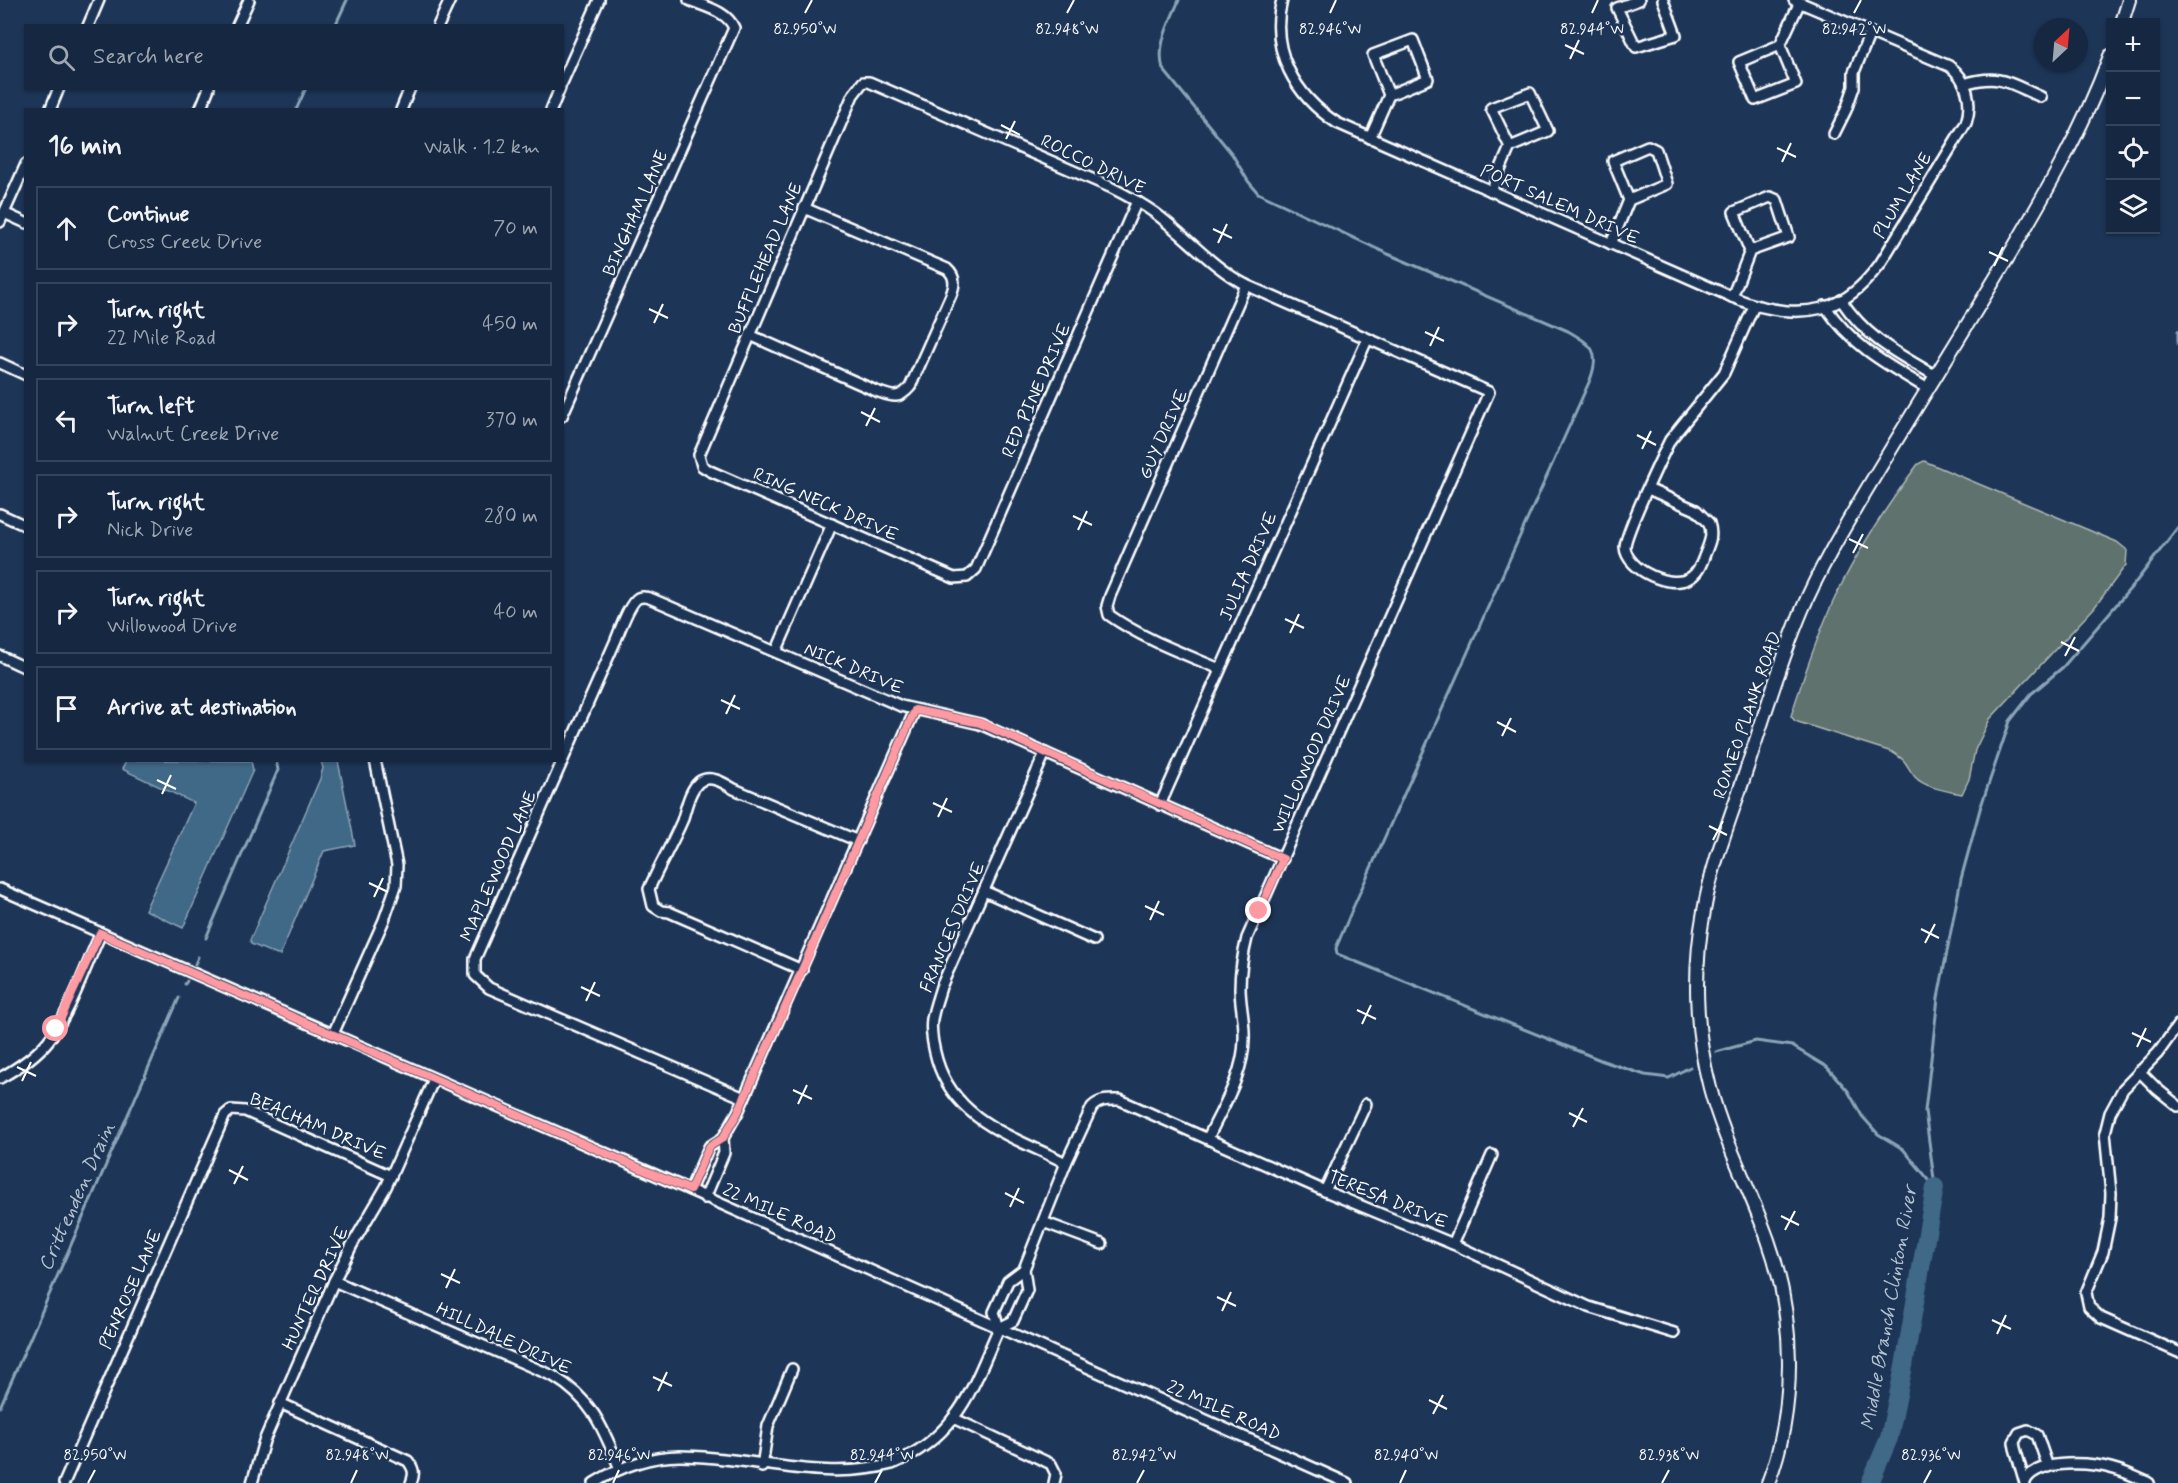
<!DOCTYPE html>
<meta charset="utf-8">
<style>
:root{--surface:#162841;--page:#23344c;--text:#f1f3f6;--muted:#9ea6b1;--line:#35445a}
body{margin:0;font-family:Mynerve,sans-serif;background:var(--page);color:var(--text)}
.controls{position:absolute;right:18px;top:18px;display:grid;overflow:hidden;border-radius:0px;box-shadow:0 2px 4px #0004}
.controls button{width:54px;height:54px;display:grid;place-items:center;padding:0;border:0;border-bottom:2px solid var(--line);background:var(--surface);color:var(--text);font:30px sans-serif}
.compass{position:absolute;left:2034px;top:18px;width:54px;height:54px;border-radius:50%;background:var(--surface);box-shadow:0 2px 4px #0004;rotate:26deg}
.stop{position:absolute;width:18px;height:18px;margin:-14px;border:4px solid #ff9aa2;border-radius:50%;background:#fff}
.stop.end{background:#ff9aa2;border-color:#fff;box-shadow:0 2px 6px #0008}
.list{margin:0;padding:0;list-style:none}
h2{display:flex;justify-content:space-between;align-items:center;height:78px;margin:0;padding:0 24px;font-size:26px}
h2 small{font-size:20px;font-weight:400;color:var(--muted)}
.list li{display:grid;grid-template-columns:39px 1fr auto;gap:18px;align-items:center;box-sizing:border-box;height:84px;margin:0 12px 12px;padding:0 12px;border:2px solid var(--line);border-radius:0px}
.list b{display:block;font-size:22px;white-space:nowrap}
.list p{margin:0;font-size:20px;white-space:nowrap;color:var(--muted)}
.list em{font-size:20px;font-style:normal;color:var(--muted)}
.icon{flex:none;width:33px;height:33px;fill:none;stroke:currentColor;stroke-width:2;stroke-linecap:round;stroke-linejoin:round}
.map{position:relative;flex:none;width:2178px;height:1483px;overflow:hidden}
.search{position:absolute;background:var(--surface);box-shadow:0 2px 4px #0004;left:24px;top:24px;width:540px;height:66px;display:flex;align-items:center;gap:15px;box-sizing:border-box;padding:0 21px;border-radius:0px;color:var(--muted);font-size:22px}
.panel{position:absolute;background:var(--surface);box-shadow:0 2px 4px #0004;left:24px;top:108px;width:540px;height:654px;border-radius:0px}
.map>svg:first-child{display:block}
</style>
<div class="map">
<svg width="2178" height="1483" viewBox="0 0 2178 1483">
<rect width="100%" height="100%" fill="#1d3557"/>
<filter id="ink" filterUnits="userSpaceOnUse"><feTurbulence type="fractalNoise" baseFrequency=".0167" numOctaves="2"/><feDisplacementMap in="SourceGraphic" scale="12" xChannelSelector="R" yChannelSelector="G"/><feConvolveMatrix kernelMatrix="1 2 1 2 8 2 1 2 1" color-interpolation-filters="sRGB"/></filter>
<g filter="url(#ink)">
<path fill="#5e726d" stroke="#aeb8b6" stroke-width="1.5" d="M1924,461l193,81 10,8 -1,15 -32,43 -104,111 -15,31 -6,29 -7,15c-14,-3 -37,-6 -47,-17 -11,-13 -5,-14 -23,-25l-97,-31 -4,-5c12,-38 25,-76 41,-112 23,-50 54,-97 86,-140z"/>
<g fill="#3f6787" stroke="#8ca4b7" stroke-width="1.5">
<polygon points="127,760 251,761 253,770 183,928 145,910 194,803 122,769"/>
<polygon points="321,761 338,761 355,845 324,851 280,955 277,955 251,944 250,940 320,779 323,768"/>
</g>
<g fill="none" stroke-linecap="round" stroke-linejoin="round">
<g stroke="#8ca4b7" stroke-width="3">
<path d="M1179,0c-9,23 -23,44 -16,69l69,85 16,27 10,12 130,61 180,77c24,14 33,20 22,49l-238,530 -16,38 1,6 266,107 42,14 24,3 21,-11"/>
<polyline points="335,26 347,0"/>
<polyline points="296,110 306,88"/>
<polyline points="2178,331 2178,344"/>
<polyline points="206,938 278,770 276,760"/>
<polyline points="195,964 198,957"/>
<polyline points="185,984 187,981"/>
<polyline points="1716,1052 1756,1041 1792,1046 1827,1067 1848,1091 1862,1116 1878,1134 1903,1149 1934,1186"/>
<polyline points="1935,1187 1925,1111 1938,998 1961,879 1980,809 2010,721 2031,694 2063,667 2135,583 2178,527"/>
<polyline points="0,1407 179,998"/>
</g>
<polyline stroke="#3f6787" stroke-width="18" points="1870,1483 1889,1438 1904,1366 1935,1187"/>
<defs>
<g id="minor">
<path d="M1282,0c-13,50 13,96 55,123l395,174c34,14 76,22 110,3 16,-9 27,-22 38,-36l86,-141c7,-20 1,-45 -17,-57l-155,-66"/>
<polyline points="1639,0 1617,8 1636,47 1676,35 1663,0"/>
<polyline points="88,26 99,0"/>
<polyline points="237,26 249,0"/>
<polyline points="438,26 450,0"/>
<polyline points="1780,45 1796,84 1755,100 1739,62 1780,45 1800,2"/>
<polyline points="562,83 599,0"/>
<path d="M1964,84c36,-11 45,-1 77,13"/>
<polyline points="50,110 59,88"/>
<polyline points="200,110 209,88"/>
<polyline points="401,110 410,88"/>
<polyline points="551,110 560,88"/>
<polyline points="1834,134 1846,110 1854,87 1854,72 1870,33"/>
<polyline points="1370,138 1389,95 1373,55 1413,40 1428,79 1389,95"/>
<polyline points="1491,191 1510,147 1491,108 1530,93 1548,131 1510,147"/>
<path d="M1137,201l-161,368 -9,8 -13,1 -244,-107 -8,-5 -3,-11 154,-360 10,-13h6l241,105c16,8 31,16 45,26 31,23 57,54 91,72l243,107 -242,546c-4,16 -7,33 -7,50 0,17 5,34 4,51 0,35 -22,69 -36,99"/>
<polyline points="4,213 26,223"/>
<polyline points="0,222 26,164"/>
<polyline points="1611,244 1629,200 1613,161 1648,146 1656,150 1667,184 1629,200"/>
<polyline points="1732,297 1750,251 1734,212 1770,197 1777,200 1789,237 1750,251"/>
<path d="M1841,300c27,40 56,53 95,76"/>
<path d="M1825,306c28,41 61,58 103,83"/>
<path d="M750,335l126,56c15,5 22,10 34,-4l41,-92c4,-10 5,-18 -4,-26l-143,-61"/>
<polyline points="0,363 26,375"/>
<path d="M562,416l172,-388c-7,-17 -29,-21 -45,-28"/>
<path d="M1648,489l48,21 13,13c4,12 1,19 -4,31 -3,8 -6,18 -14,23 -18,14 -65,-7 -66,-30 0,-13 37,-91 45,-107l54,-67 30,-67"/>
<polyline points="0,514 26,526"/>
<polyline points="776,652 832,524"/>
<polyline points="0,656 26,668"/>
<path d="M1220,669c-38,-16 -77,-30 -111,-54l-2,-9 3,-10 136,-311"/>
<path d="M1045,753l-104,234c-3,10 -7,21 -9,32 -2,14 1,27 5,41 18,61 77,77 129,103"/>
<polyline points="1160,805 1367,340"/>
<polyline points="0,889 690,1190 1347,1483"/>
<polyline points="984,891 1094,940"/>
<path d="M802,970l-133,-58 -8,-1 -8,-5 -4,-17c10,-23 23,-45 33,-68 4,-12 7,-30 17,-39 11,-8 25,1 35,7l124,52"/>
<polyline points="2178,1025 2158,1053 2123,1089 2110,1113 2105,1133 2111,1193 2110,1218 2103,1252 2086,1293 2089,1307 2101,1318 2178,1352"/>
<polyline points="333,1034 384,920 396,886 397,865 375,760"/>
<polyline points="2139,1071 2157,1089 2178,1106"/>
<path d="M0,1078c18,-10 35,-21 48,-37 23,-29 37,-74 53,-108"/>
<path d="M744,1098l-255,-110 -14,-13v-16l140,-317c4,-9 14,-39 23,-44 5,-2 9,-1 14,1l249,107 79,18 303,135"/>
<polyline points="690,1190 709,1147 723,1138 738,1112 915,710"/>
<polyline points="1325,1191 1366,1104"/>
<polyline points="705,1198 724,1153 723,1138"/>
<polyline points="1043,1222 1102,1244"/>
<polyline points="1453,1244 1492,1155"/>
<path d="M334,1281l219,95c40,24 50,52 67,93"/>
<polyline points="999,1328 994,1312 1008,1281 1024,1269"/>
<path d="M280,1403l128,58c6,8 7,13 3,22"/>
<polyline points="953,1418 1051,1464 1056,1474 1054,1483"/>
<polyline points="762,1467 768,1426 792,1369"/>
<path d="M2026,1480c13,-22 67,-17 88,-11 12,3 24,9 35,14"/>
<polyline points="64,1483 225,1115 231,1110 245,1111 391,1176"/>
<polyline points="252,1483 264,1441 334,1281 352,1245 386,1187 434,1079"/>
<path d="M594,1483c26,-16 55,-27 86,-27 72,0 142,27 212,8 24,-10 46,-26 62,-47 20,-26 31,-59 45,-89l14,-7 14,-31 -3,-21 42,-106 26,-56c8,-8 16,-7 28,-7l205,91 128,53 136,63 85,26"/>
<polyline points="2025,1483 2015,1448 2014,1442 2019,1433 2028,1430 2037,1435 2048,1467"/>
</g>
<g id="major">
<polyline points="2122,22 2129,0"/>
<path d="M1768,1483c29,-75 27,-168 0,-243 -18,-51 -44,-99 -58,-152 -15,-57 -17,-119 -6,-177 8,-48 27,-94 42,-140 18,-54 34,-109 56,-161 17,-40 40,-79 62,-116 45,-76 92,-150 137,-225 41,-69 81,-137 109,-213"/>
</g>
</defs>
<use href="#minor" stroke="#fff" stroke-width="14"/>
<use href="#major" stroke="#fff" stroke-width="16"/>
<use href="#minor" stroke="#1d3557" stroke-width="9"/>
<use href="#major" stroke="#1d3557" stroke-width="12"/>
</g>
</g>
<g fill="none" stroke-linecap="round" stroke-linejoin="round" filter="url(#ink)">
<polyline stroke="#ff9aa2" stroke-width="8" points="56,1029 100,933 690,1190 709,1147 723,1138 738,1112 802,970 915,710 980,723 1283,859 1259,911"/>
</g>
<path fill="none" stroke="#fff" stroke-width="2" d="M805,13l7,-13M1067,13l7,-13M1330,13l6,-13M1592,13l6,-13M1854,13l7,-13M1565,45l19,9M1570,59l9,-19M1001,125l19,10M1006,139l9,-18M1777,148l19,9M1782,162l9,-19M1213,229l19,9M1218,243l9,-19M1989,252l19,9M1994,266l9,-19M649,309l19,9M654,323l9,-19M1425,332l19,9M1430,346l9,-19M861,412l19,10M866,426l9,-18M1637,435l19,10M1642,449l9,-18M1073,516l19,9M1078,530l9,-19M1849,539l19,9M1853,553l10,-19M1285,619l19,9M1290,633l9,-19M2061,642l18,9M2065,656l10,-19M721,700l19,9M726,714l9,-19M1497,722l19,10M1502,736l9,-18M157,780l19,9M162,794l9,-19M933,803l19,9M938,817l9,-19M1709,826l18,9M1713,840l10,-19M369,883l19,9M374,897l9,-19M1145,906l19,9M1150,920l9,-19M1921,929l18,9M1925,943l10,-19M581,987l19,9M586,1001l9,-19M1357,1010l19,9M1362,1024l9,-19M2132,1033l19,9M2137,1047l9,-19M17,1067l19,9M22,1081l9,-19M793,1090l19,9M798,1104l9,-19M1569,1113l18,9M1573,1127l10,-19M229,1170l19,10M234,1184l9,-18M1005,1193l19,10M1010,1207l9,-19M1781,1216l18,9M1785,1230l10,-19M441,1274l19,9M446,1288l9,-19M1217,1297l19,9M1222,1311l9,-19M1992,1320l19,9M1997,1334l9,-19M653,1377l19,9M658,1391l9,-19M1429,1400l18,9M1433,1414l10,-19M88,1483l7,-13M351,1483l6,-13M613,1483l6,-13M875,1483l7,-13M1137,1483l7,-13M1400,1483l6,-13M1662,1483l7,-13M1924,1483l7,-13"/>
<g text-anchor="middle" stroke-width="5" stroke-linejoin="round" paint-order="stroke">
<g font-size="18" fill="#fff" stroke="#1d3557">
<text transform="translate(1093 164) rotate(26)" y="6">ROCCO DRIVE</text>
<text transform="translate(1902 195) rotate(-59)" y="6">PLUM LANE</text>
<text transform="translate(1560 204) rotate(24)" y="6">PORT SALEM DRIVE</text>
<text transform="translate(635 213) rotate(-66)" y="6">BINGHAM LANE</text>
<text transform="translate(765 258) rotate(-67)" y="6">BUFFLEHEAD LANE</text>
<text transform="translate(1036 390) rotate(-66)" y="6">RED PINE DRIVE</text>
<text transform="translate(1163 434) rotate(-66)" y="6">GUY DRIVE</text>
<text transform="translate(826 504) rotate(24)" y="6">RING NECK DRIVE</text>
<text transform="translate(1248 566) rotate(-66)" y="6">JULIA DRIVE</text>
<text transform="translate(854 668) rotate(23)" y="6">NICK DRIVE</text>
<text transform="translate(1747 715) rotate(-71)" y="6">ROMEO PLANK ROAD</text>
<text transform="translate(1311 754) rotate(-66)" y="6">WILLOWOOD DRIVE</text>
<text transform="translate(498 866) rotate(-66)" y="6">MAPLEWOOD LANE</text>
<text transform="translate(952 927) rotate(-67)" y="6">FRANCES DRIVE</text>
<text transform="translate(318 1126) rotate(23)" y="6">BEACHAM DRIVE</text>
<text transform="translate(1388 1199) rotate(22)" y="6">TERESA DRIVE</text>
<text transform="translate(780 1213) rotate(24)" y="6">22 MILE ROAD</text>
<text transform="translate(315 1288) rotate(-65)" y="6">HUNTER DRIVE</text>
<text transform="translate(130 1289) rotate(-66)" y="6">PENROSE LANE</text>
<text transform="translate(504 1338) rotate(25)" y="6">HILLDALE DRIVE</text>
<text transform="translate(1224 1410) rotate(24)" y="6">22 MILE ROAD</text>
</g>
<g font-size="20" font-style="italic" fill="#b2c2cf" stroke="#1d3557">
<text transform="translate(76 1196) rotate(-66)" y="7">Crittenden Drain</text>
<text transform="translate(1888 1308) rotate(-80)" y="7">Middle Branch Clinton River</text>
</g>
</g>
<g font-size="15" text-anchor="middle" fill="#fff" stroke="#1d3557" stroke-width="5" stroke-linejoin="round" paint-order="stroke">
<text x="805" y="34">82.950°W</text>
<text x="1067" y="34">82.948°W</text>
<text x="1330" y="34">82.946°W</text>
<text x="1592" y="34">82.944°W</text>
<text x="1854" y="34">82.942°W</text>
<text x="95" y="1460">82.950°W</text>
<text x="357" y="1460">82.948°W</text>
<text x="619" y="1460">82.946°W</text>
<text x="882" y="1460">82.944°W</text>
<text x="1144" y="1460">82.942°W</text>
<text x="1406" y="1460">82.940°W</text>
<text x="1669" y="1460">82.938°W</text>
<text x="1931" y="1460">82.936°W</text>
</g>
</svg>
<div class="controls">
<button>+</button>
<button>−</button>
<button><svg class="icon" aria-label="locate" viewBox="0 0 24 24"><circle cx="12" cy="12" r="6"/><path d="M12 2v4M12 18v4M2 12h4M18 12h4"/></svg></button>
<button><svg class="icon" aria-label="layers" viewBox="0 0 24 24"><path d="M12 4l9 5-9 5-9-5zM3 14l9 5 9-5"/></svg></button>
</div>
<svg class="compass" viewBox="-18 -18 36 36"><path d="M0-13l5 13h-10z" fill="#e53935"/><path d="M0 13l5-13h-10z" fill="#9ea6b1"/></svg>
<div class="stop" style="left:56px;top:1029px"></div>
<div class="stop end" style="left:1259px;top:911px"></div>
<div class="search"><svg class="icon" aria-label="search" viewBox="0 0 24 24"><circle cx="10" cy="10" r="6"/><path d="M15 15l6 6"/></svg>Search here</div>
<section class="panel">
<h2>16 min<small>Walk · 1.2 km</small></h2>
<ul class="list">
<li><svg class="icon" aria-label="ahead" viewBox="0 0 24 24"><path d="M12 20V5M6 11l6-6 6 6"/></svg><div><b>Continue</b><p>Cross Creek Drive</p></div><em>70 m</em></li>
<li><svg class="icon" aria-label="right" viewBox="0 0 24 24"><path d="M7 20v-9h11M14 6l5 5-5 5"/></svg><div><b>Turn right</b><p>22 Mile Road</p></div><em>450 m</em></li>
<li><svg class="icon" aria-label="left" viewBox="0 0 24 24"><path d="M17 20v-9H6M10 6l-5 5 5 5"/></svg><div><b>Turn left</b><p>Walnut Creek Drive</p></div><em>370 m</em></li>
<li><svg class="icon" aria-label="right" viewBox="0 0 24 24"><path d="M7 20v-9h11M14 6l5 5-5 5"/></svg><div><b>Turn right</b><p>Nick Drive</p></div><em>280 m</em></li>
<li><svg class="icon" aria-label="right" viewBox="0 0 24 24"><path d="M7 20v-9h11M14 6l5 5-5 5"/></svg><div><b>Turn right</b><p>Willowood Drive</p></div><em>40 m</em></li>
<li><svg class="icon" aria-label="arrive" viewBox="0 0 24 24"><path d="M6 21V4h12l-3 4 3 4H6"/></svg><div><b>Arrive at destination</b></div></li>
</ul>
</section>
</div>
